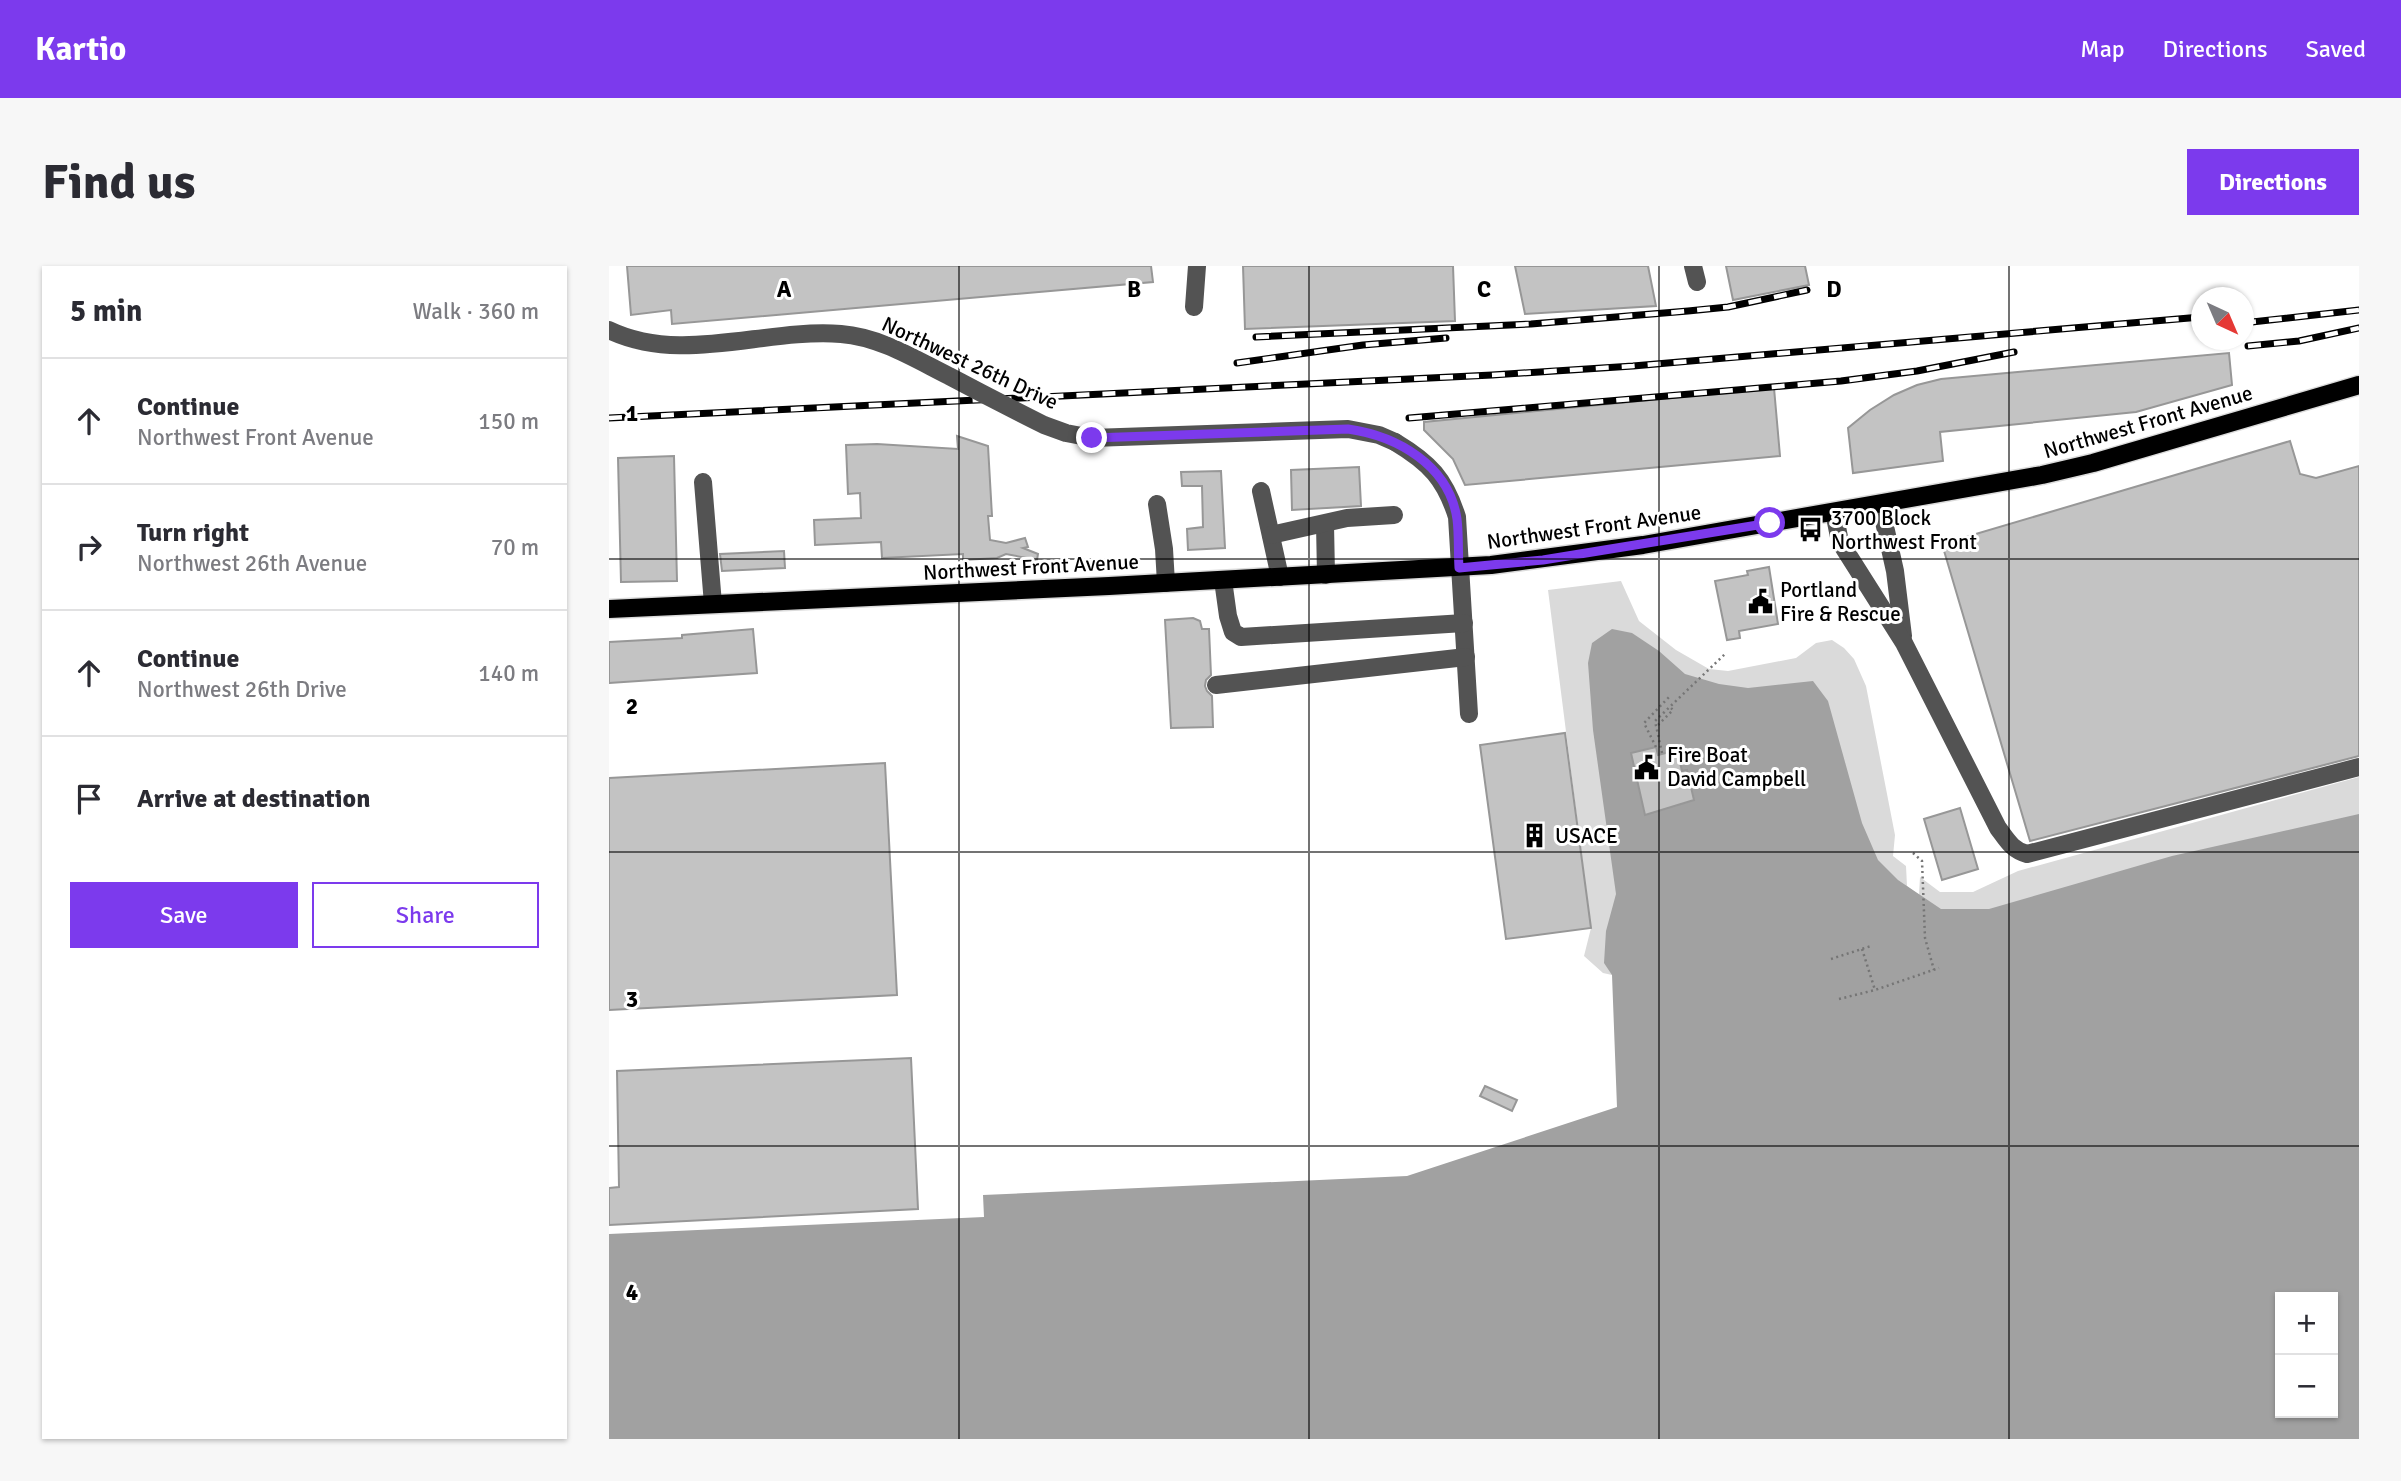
<!DOCTYPE html>
<meta charset="utf-8">
<style>
:root{--surface:#fff;--page:#f7f7f7;--text:#2b2b33;--muted:#7c7c81;--line:#e1e1e2;--accent:#7c3aed}
body{margin:0;font-family:Signika,sans-serif;background:var(--page);color:var(--text)}
.controls{position:absolute;right:21px;bottom:21px;display:grid;overflow:hidden;border-radius:0px;box-shadow:0 2px 5px #0004}
.controls button{width:63px;height:63px;display:grid;place-items:center;padding:0;border:0;border-bottom:2px solid var(--line);background:var(--surface);color:var(--text);font:35px sans-serif}
.compass{position:absolute;left:1582px;top:21px;width:63px;height:63px;border-radius:50%;background:var(--surface);box-shadow:0 2px 5px #0004;rotate:136deg}
.stop{position:absolute;width:21px;height:21px;margin:-16px;border:5px solid #7c3aed;border-radius:50%;background:#fff}
.stop.end{background:#7c3aed;border-color:#fff;box-shadow:0 2px 7px #0008}
.list{margin:0;padding:0;list-style:none}
h2{display:flex;justify-content:space-between;align-items:center;height:91px;margin:0;padding:0 28px;font-size:30px}
h2 small{font-size:23px;font-weight:400;color:var(--muted)}
.list li{display:grid;grid-template-columns:46px 1fr auto;gap:21px;align-items:center;box-sizing:border-box;height:126px;padding:0 28px;border-top:2px solid var(--line)}
.list b{display:block;font-size:26px;white-space:nowrap}
.list p{margin:0;font-size:23px;white-space:nowrap;color:var(--muted)}
.list em{font-size:23px;font-style:normal;color:var(--muted)}
.actions{display:flex;gap:14px;padding:21px 28px}
.actions a{flex:1;padding:16px 0;border:2px solid var(--accent);border-radius:0px;text-align:center;font-size:24px;color:var(--accent)}
.actions .main{background:var(--accent);color:#fff}
.icon{flex:none;width:38px;height:38px;fill:none;stroke:currentColor;stroke-width:2;stroke-linecap:round;stroke-linejoin:round}
.map{position:relative;flex:none;width:1750px;height:1173px;overflow:hidden;border-radius:0px}
header{display:flex;align-items:center;gap:42px;box-sizing:border-box;height:98px;padding:0 35px;background:var(--accent);color:#fff}
header strong{font-size:33px}
nav{display:flex;gap:38px;margin-inline-start:auto;font-size:24px}
.intro{display:flex;align-items:center;justify-content:space-between;box-sizing:border-box;height:168px;padding:0 42px}
h1{margin:0;font-size:49px}
.button{padding:18px 32px;border-radius:0px;background:var(--accent);color:#fff;font-size:24px;font-weight:700}
main{display:flex;gap:42px;padding:0 42px}
aside{flex:1;background:var(--surface);border-radius:0px;box-shadow:0 2px 5px #0004}
.map>svg:first-child{display:block}
</style>
<header>
<strong>Kartio</strong>
<nav><a>Map</a><a>Directions</a><a>Saved</a></nav>
</header>
<div class="intro"><h1>Find us</h1><a class="button">Directions</a></div>
<main>
<aside>
<h2>5 min<small>Walk · 360 m</small></h2>
<ul class="list">
<li><svg class="icon" aria-label="ahead" viewBox="0 0 24 24"><path d="M12 20V5M6 11l6-6 6 6"/></svg><div><b>Continue</b><p>Northwest Front Avenue</p></div><em>150 m</em></li>
<li><svg class="icon" aria-label="right" viewBox="0 0 24 24"><path d="M7 20v-9h11M14 6l5 5-5 5"/></svg><div><b>Turn right</b><p>Northwest 26th Avenue</p></div><em>70 m</em></li>
<li><svg class="icon" aria-label="ahead" viewBox="0 0 24 24"><path d="M12 20V5M6 11l6-6 6 6"/></svg><div><b>Continue</b><p>Northwest 26th Drive</p></div><em>140 m</em></li>
<li><svg class="icon" aria-label="arrive" viewBox="0 0 24 24"><path d="M6 21V4h12l-3 4 3 4H6"/></svg><div><b>Arrive at destination</b></div></li>
</ul>
<div class="actions"><a class="main">Save</a><a>Share</a></div>
</aside>
<div class="map">
<svg width="1750" height="1173" viewBox="0 0 1750 1173">
<rect width="100%" height="100%" fill="#fff"/>
<polygon fill="#dadada" points="1012,315 1030,355 1067,384 1100,403 1119,405 1187,392 1207,377 1223,374 1235,382 1245,393 1257,420 1286,569 1284,590 1297,600 1298,620 1310,629 1311,611 1331,626 1364,626 1409,605 1750,511 1750,586 1382,684 1017,541 1003,709 994,707 975,690 982,662 939,324"/>
<path fill="#a1a1a1" fill-rule="evenodd" d="M1003,363l20,4 27,18 26,23 34,10 29,4 65,-7 15,20 34,122 16,37 20,20 43,29h48l183,-53 187,-42v625h-1750v-205l375,-17 -1,-22 424,-19 210,-69 -5,-132 -8,-12 2,-32 10,-37 -23,-164 -5,-67 4,-20zM1671,1031h53v116h-53z"/>
<g fill="#c3c3c3" stroke="#979797" stroke-width="2">
<polygon points="18,0 542,0 544,16 63,58 62,44 22,49"/>
<polygon points="634,0 844,0 846,55 636,63"/>
<polygon points="906,0 1039,0 1047,40 916,48"/>
<polygon points="1117,0 1196,0 1200,19 1124,34"/>
<polygon points="1620,87 1623,119 1527,146 1331,166 1334,195 1244,207 1239,162 1261,144 1285,129 1308,119 1332,113"/>
<polygon points="1165,122 1171,190 856,219 844,193 815,164 815,156"/>
<polygon points="348,170 379,180 383,250 379,250 381,274 397,277 416,272 419,281 414,282 429,288 428,294 397,288 388,292 354,294 354,288 273,292 272,276 206,279 205,254 252,252 251,227 239,228 237,179 268,178 349,183"/>
<polygon points="1681,175 1691,208 1707,212 1750,200 1750,490 1421,575 1333,278"/>
<polygon points="65,190 68,315 12,316 9,192"/>
<polygon points="750,201 752,240 683,244 682,204"/>
<polygon points="612,205 616,282 579,284 578,263 594,261 593,220 573,220 572,206"/>
<polygon points="175,285 176,302 113,305 111,288"/>
<polygon points="1160,301 1169,358 1130,365 1131,372 1118,374 1106,315 1139,309 1138,305"/>
<polygon points="584,352 591,355 593,363 600,363 602,409 597,414 596,420 598,425 603,430 604,461 562,462 556,354"/>
<polygon points="144,363 148,407 0,417 0,376 73,372 73,369"/>
<polygon points="956,467 982,662 897,673 871,479"/>
<polygon points="1047,481 1049,489 1068,484 1073,505 1078,504 1085,534 1036,549 1022,487"/>
<polygon points="276,497 288,729 0,744 0,512"/>
<polygon points="1351,542 1369,603 1333,614 1315,553"/>
<polygon points="302,792 309,943 0,959 0,922 10,921 8,805"/>
<polygon points="876,820 908,834 903,845 871,830"/>
</g>
<g fill="none" stroke-linecap="round" stroke-linejoin="round">
<defs>
<polyline id="major" points="0,343 500,320 882,299 1034,279 1433,209 1484,197 1750,119"/>
</defs>
<use href="#major" stroke="#dbdbdb" stroke-width="21"/>
<g stroke="#757575" stroke-width="2.5" stroke-dasharray="2 3.5" stroke-linecap="butt">
<polyline points="1049,459 1064,444 1061,441"/>
<polyline points="1047,481 1035,457 1061,430"/>
<polyline points="1053,487 1046,455 1116,388"/>
<polyline points="1304,587 1313,595 1316,672 1325,704"/>
<polyline points="1253,683 1266,724"/>
<polyline points="1222,693 1262,680"/>
<polyline points="1230,733 1266,724 1330,702"/>
</g>
<g stroke="#535353" stroke-width="18">
<polyline points="1084,0 1088,16"/>
<polyline points="585,41 588,0"/>
<path d="M786,176c35,21 50,37 62,75l12,197"/>
<polyline points="94,216 104,338"/>
<polyline points="652,225 671,311"/>
<polyline points="548,238 555,283 557,317"/>
<polyline points="1271,238 1286,305 1294,370"/>
<path d="M1225,246l6,30 64,101 94,185c9,12 14,22 29,26l332,-87"/>
<polyline points="716,258 717,309"/>
<polyline points="662,269 738,252 785,249"/>
<polyline points="614,314 619,350 624,366 632,371 855,357"/>
<polyline points="607,419 857,391"/>
</g>
<use href="#major" stroke="#000" stroke-width="18"/>
<defs>
<g id="rail">
<polyline points="1634,57 1750,44"/>
<polyline points="647,71 922,58 1079,45 1119,41 1198,24"/>
<polyline points="1639,80 1690,75 1750,62"/>
<polyline points="628,97 754,79 837,72"/>
<polyline points="0,152 883,109 1024,100 1592,51"/>
<polyline points="800,152 1232,115 1308,105 1405,86"/>
</g>
</defs>
<use href="#rail" stroke="#000" stroke-width="7"/>
<use href="#rail" stroke="#fff" stroke-width="4.5" stroke-dasharray="13" stroke-linecap="butt"/>
<path stroke="#535353" stroke-width="18" d="M0,64c73,35 155,-2 232,4 39,3 74,25 108,42 32,17 63,33 95,49l22,8 26,5 256,-9 31,6 16,7"/>
</g>
<g fill="none" stroke-linecap="round" stroke-linejoin="round">
<path stroke="#7c3aed" stroke-width="9" d="M483,172l256,-9c49,7 101,36 109,90 2,16 1,33 2,49l84,-8 227,-37"/>
</g>
<path fill="none" stroke="#000" stroke-width="2" stroke-opacity="0.55" d="M350,0v1173M700,0v1173M1050,0v1173M1400,0v1173M0,293h1750M0,586h1750M0,880h1750"/>
<defs>
<symbol id="bus-bare" viewBox="-9 -9 18 18"><path d="M-5-6H5V4H4V6H2V4H-2V6H-4V4H-5ZM-3.5-4V0h7V-4ZM-3.5 1.2v1.5H-2V1.2ZM2 1.2v1.5H3.5V1.2Z" fill="#000" stroke="#fff" stroke-width="2.5" paint-order="stroke"/></symbol>
<symbol id="civic-bare" viewBox="-9 -9 18 18"><path d="M-.6-6.5H3V-4.5H.6V-3L4-1V1h2V6H-6V1h2V-1L-.6-3ZM-1.2 2.5V6h2.4V2.5Z" fill="#000" stroke="#fff" stroke-width="2.5" paint-order="stroke"/></symbol>
<symbol id="building-bare" viewBox="-9 -9 18 18"><path d="M-4-6H4V6H1V3H-1V6H-4ZM-2.5-4.3h1.7v1.8h-1.7ZM.8-4.3h1.7v1.8H.8ZM-2.5-1h1.7V.8h-1.7ZM.8-1h1.7V.8H.8Z" fill="#000" stroke="#fff" stroke-width="2.5" paint-order="stroke"/></symbol>
</defs>
<g fill-rule="evenodd">
<use href="#bus-bare" x="1184" y="246" width="35" height="35"/>
<use href="#civic-bare" x="1134" y="318" width="35" height="35"/>
<use href="#civic-bare" x="1020" y="484" width="35" height="35"/>
<use href="#building-bare" x="908" y="552" width="35" height="35"/>
</g>
<g text-anchor="middle" stroke-width="6" stroke-linejoin="round" paint-order="stroke">
<g font-size="21" fill="#000" stroke="#fff">
<text transform="translate(361 97) rotate(25)" y="7">Northwest 26th Drive</text>
<text transform="translate(1539 156) rotate(-16)" y="7">Northwest Front Avenue</text>
<text transform="translate(985 261) rotate(-8)" y="7">Northwest Front Avenue</text>
<text transform="translate(422 301) rotate(-3)" y="7">Northwest Front Avenue</text>
</g>
<g font-size="21" fill="#000" stroke="#fff" text-anchor="start">
<text x="1222" y="259">3700 Block<tspan x="1222" dy="24">Northwest Front</tspan></text>
<text x="1171" y="331">Portland<tspan x="1171" dy="24">Fire &amp; Rescue</tspan></text>
<text x="1058" y="496">Fire Boat<tspan x="1058" dy="24">David Campbell</tspan></text>
<text x="946" y="577">USACE</text>
</g>
</g>
<g font-size="23" text-anchor="middle" font-weight="bold" fill="#000" stroke="#fff" stroke-width="6" stroke-linejoin="round" paint-order="stroke">
<text x="175" y="31">A</text>
<text x="525" y="31">B</text>
<text x="875" y="31">C</text>
<text x="1225" y="31">D</text>
<text x="23" y="155">1</text>
<text x="23" y="448">2</text>
<text x="23" y="741">3</text>
<text x="23" y="1034">4</text>
</g>
</svg>
<div class="controls">
<button>+</button>
<button>−</button>
</div>
<svg class="compass" viewBox="-18 -18 36 36"><path d="M0-13l5 13h-10z" fill="#e53935"/><path d="M0 13l5-13h-10z" fill="#7c7c81"/></svg>
<div class="stop" style="left:1161px;top:257px"></div>
<div class="stop end" style="left:483px;top:172px"></div>
</div>
</main>
